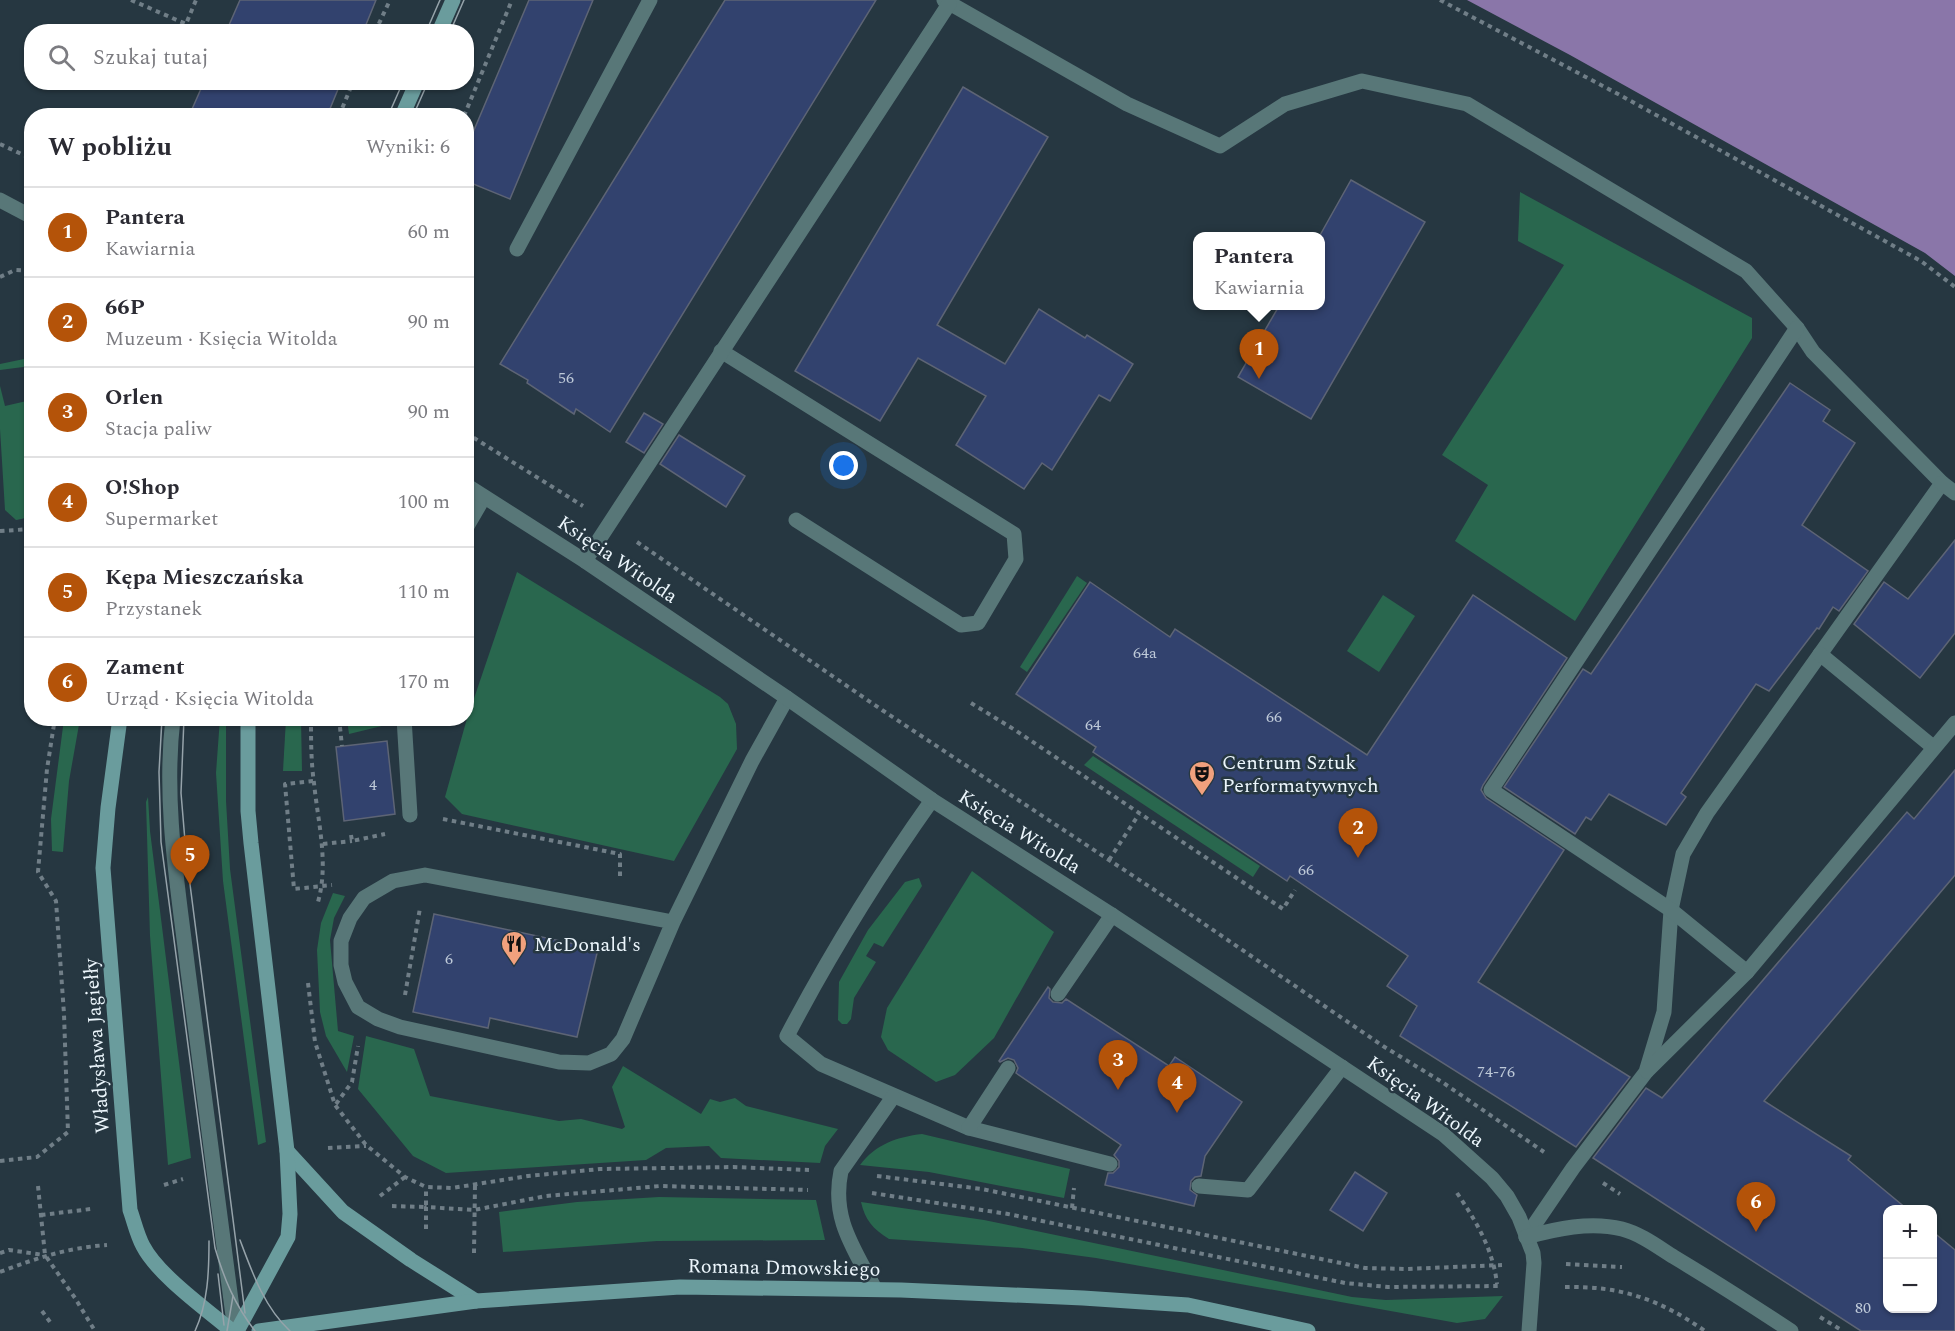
<!DOCTYPE html>
<html lang="pl">
<meta charset="utf-8">
<style>
:root{--surface:#fff;--page:#f2f2f3;--text:#2b2b33;--muted:#7c7c81;--line:#e1e1e2;--accent:#b45309}
body{margin:0;font-family:Spectral,serif;background:var(--page);color:var(--text)}
.controls{position:absolute;right:18px;bottom:18px;display:grid;overflow:hidden;border-radius:12px;box-shadow:0 2px 4px #0004}
.controls button{width:54px;height:54px;display:grid;place-items:center;padding:0;border:0;border-bottom:2px solid var(--line);background:var(--surface);color:var(--text);font:30px sans-serif}
.you{position:absolute;left:844px;top:466px;width:21px;height:21px;margin:-15px;border:4px solid #fff;border-radius:50%;background:#1a73e8;box-shadow:0 0 0 9px #1a73e833}
.badge{display:grid;place-items:center;width:39px;height:39px;border-radius:50%;background:var(--accent);color:#fff;font-size:20px;font-weight:700}
.pin{position:absolute;translate:-50% -50px;filter:drop-shadow(0 2px 3px #0008)}
.pin::after{content:'';position:absolute;top:32px;width:21px;height:18px;background:inherit;clip-path:polygon(0 0,100% 0,50% 100%)}
.popup{position:absolute;left:1193px;top:232px;width:132px;height:78px;box-sizing:border-box;display:grid;place-content:center;border-radius:12px;background:var(--surface);filter:drop-shadow(0 2px 4px #0005);font-size:20px;white-space:nowrap;color:var(--muted)}
.popup b{font-size:22px;color:var(--text)}
.popup::after{content:'';position:absolute;left:50%;top:100%;margin-left:-12px;border:12px solid transparent;border-top-color:var(--surface)}
.list{margin:0;padding:0;list-style:none}
h2{display:flex;justify-content:space-between;align-items:center;height:78px;margin:0;padding:0 24px;font-size:26px}
h2 small{font-size:20px;font-weight:400;color:var(--muted)}
.list li{display:grid;grid-template-columns:39px 1fr auto;gap:18px;align-items:center;box-sizing:border-box;height:90px;padding:0 24px;border-top:2px solid var(--line)}
.list b{display:block;font-size:22px;white-space:nowrap}
.list p{margin:0;font-size:20px;white-space:nowrap;color:var(--muted)}
.list em{font-size:20px;font-style:normal;color:var(--muted)}
.icon{flex:none;width:33px;height:33px;fill:none;stroke:currentColor;stroke-width:2;stroke-linecap:round;stroke-linejoin:round}
.map{position:relative;flex:none;width:1955px;height:1331px;overflow:hidden}
.search{position:absolute;background:var(--surface);box-shadow:0 2px 4px #0004;left:24px;top:24px;width:450px;height:66px;display:flex;align-items:center;gap:15px;box-sizing:border-box;padding:0 21px;border-radius:24px;color:var(--muted);font-size:22px}
.panel{position:absolute;background:var(--surface);box-shadow:0 2px 4px #0004;left:24px;top:108px;width:450px;height:618px;border-radius:24px}
.map>svg:first-child{display:block}
</style>
<div class="map">
<svg width="1955" height="1331" viewBox="0 0 1955 1331">
<rect width="100%" height="100%" fill="#263741"/>
<g fill="#29674e">
<polygon points="1520,192 1752,318 1752,338 1575,621 1455,541 1488,485 1442,455 1564,265 1518,241"/>
<polygon points="24,359 31,362 31,366 0,370 0,364"/>
<path d="M0,386l5,20 26,-6c1,20 4,101 -3,114 -2,5 -7,5 -12,6l-11,-10 -5,-81z"/>
<polygon points="517,572 720,697 728,704 736,724 737,749 674,861 462,814 445,797 466,722"/>
<polygon points="1077,576 1087,583 1027,672 1020,667"/>
<polygon points="1383,595 1415,616 1379,672 1347,651"/>
<polygon points="220,718 226,719 226,801 230,869 266,1142 258,1145 223,881 216,773"/>
<polygon points="64,719 80,719 69,781 63,852 52,851 51,819"/>
<polygon points="286,719 301,719 302,771 283,771"/>
<polygon points="347,719 385,719 386,725 349,734"/>
<polygon points="1093,756 1260,866 1253,877 1084,765"/>
<polygon points="148,797 150,831 191,1158 168,1165 150,936 146,802"/>
<polygon points="972,871 1054,932 994,1038 955,1075 936,1082 888,1050 881,1037 887,1008"/>
<polygon points="919,878 922,886 883,947 874,943 866,956 876,962 854,998 851,1019 847,1024 842,1024 838,1020 839,982 868,930 905,882"/>
<polygon points="333,893 345,896 334,918 330,940 338,1031 354,1036 347,1072 326,1036 320,1012 317,950 321,923"/>
<polygon points="366,1036 414,1049 430,1096 559,1121 581,1119 622,1129 625,1127 612,1087 623,1066 701,1114 710,1099 720,1102 735,1098 746,1106 838,1129 825,1146 820,1163 721,1158 709,1146 666,1148 646,1160 446,1173 413,1156 358,1089"/>
<path d="M922,1134l148,35 -6,29 -135,-26 -69,-7c16,-21 37,-28 62,-31z"/>
<polygon points="659,1197 816,1200 825,1240 657,1241 503,1252 499,1212 577,1202"/>
<path d="M861,1202l123,18 368,77 34,3 117,-4 -18,23 -28,4 -361,-65 -74,-10 -133,-9c-16,-10 -24,-19 -28,-37z"/>
</g>
<polygon fill="#8a76a9" points="1467,0 1955,0 1955,276 1925,253 1570,55"/>
<g fill="#32426e" stroke="#5d6475" stroke-width="1.5">
<polygon points="240,0 376,0 363,32 226,32"/>
<polygon points="529,0 593,0 510,199 466,181 466,149"/>
<polygon points="725,0 876,0 610,432 576,409 574,414 527,383 528,380 500,364"/>
<polygon points="204,82 341,82 327,116 189,116"/>
<polygon points="963,87 1048,137 937,325 1005,364 1039,309 1085,338 1087,335 1133,364 1110,401 1099,395 1052,470 1042,463 1024,489 956,445 986,396 918,358 880,421 795,371"/>
<polygon points="1351,180 1425,222 1311,419 1238,377 1279,306 1320,306 1320,237 1319,237"/>
<polygon points="1790,383 1830,410 1823,421 1855,443 1802,525 1868,571 1839,611 1833,607 1819,629 1817,628 1769,691 1756,684 1681,793 1686,797 1666,825 1609,794 1591,820 1586,817 1575,834 1504,787 1583,669 1591,674"/>
<polygon points="644,413 663,424 644,453 626,442"/>
<polygon points="679,435 745,476 726,507 660,464"/>
<polygon points="1955,540 1955,633 1920,678 1854,624 1884,582 1908,599"/>
<polygon points="1090,582 1170,637 1175,629 1367,755 1473,595 1567,658 1483,785 1481,790 1486,798 1564,850 1478,982 1630,1077 1576,1147 1400,1036 1417,1006 1387,986 1408,956 1290,876 1287,881 1093,752 1096,747 1016,694"/>
<polygon points="387,741 395,814 344,821 336,747"/>
<polygon points="1955,770 1955,875 1764,1101 1851,1156 1848,1160 1907,1209 1887,1209 1887,1308 1932,1308 1932,1231 1955,1250 1955,1331 1861,1331 1593,1158 1646,1088 1662,1098 1907,812 1914,819"/>
<polygon points="434,914 598,949 577,1037 490,1018 488,1028 413,1012"/>
<polygon points="1048,987 1050,989 1049,998 1053,1002 1062,1003 1066,999 1169,1066 1175,1057 1242,1102 1205,1156 1201,1176 1195,1177 1191,1181 1190,1190 1197,1195 1194,1206 1105,1185 1108,1173 1113,1173 1119,1167 1119,1161 1114,1155 1121,1145 1016,1073 1018,1068 1014,1060 1008,1058 1000,1062 999,1061"/>
<polygon points="1355,1172 1387,1193 1363,1231 1330,1210"/>
</g>
<g fill="none" stroke-linecap="round" stroke-linejoin="round">
<g stroke="#707e87" stroke-width="4" stroke-dasharray="4.5 4.5" stroke-linecap="butt">
<polyline points="131,0 186,24 196,0"/>
<polyline points="1440,0 1618,94 1921,261 1955,287"/>
<polyline points="375,32 390,0"/>
<polyline points="339,116 353,82"/>
<polyline points="464,116 512,0"/>
<polyline points="0,144 32,159"/>
<polyline points="0,277 15,270 32,271"/>
<polyline points="466,433 583,506"/>
<polyline points="0,531 32,529"/>
<polyline points="637,542 882,710 1153,889 1383,1046 1442,1082 1544,1152"/>
<polyline points="971,703 1015,730 1283,909 1295,890"/>
<path d="M311,718c0,22 0,44 3,65 4,40 15,80 4,119"/>
<polyline points="339,718 342,746"/>
<polyline points="311,720 330,718"/>
<polyline points="313,781 285,784 294,889 332,885"/>
<polyline points="443,819 620,854 620,878"/>
<polyline points="351,835 352,841 385,834"/>
<polyline points="323,844 352,841"/>
<polyline points="1109,860 1139,814"/>
<polyline points="308,983 315,1042 335,1105 366,1145 405,1177 426,1187 452,1188 528,1176 600,1169 733,1167 809,1170"/>
<polyline points="405,995 420,908"/>
<polyline points="336,1104 352,1082 358,1046"/>
<polyline points="328,1148 366,1146"/>
<polyline points="0,1161 37,1157 68,1132 64,1014 56,901 38,872 47,769 55,718"/>
<polyline points="877,1176 982,1189 1365,1268 1406,1269 1502,1265"/>
<polyline points="1603,1183 1620,1194"/>
<polyline points="164,1185 183,1179"/>
<polyline points="38,1186 45,1255 75,1298 95,1331"/>
<polyline points="872,1193 1008,1214 1345,1283 1388,1287 1501,1286"/>
<path d="M1457,1193c19,28 36,56 40,91"/>
<polyline points="380,1196 405,1177"/>
<polyline points="392,1206 426,1207 426,1187"/>
<polyline points="1072,1208 1074,1188"/>
<polyline points="41,1215 91,1209"/>
<polyline points="426,1229 426,1207 474,1210 546,1196 660,1186 808,1190"/>
<polyline points="0,1253 9,1250 44,1255"/>
<polyline points="474,1253 475,1185"/>
<polyline points="1566,1264 1622,1267"/>
<path d="M0,1272c37,-14 66,-24 107,-27"/>
<path d="M1565,1287c56,-1 94,12 140,44"/>
<polyline points="42,1311 50,1322"/>
<polyline points="1820,1317 1843,1331"/>
</g>
<g stroke="#587778" stroke-width="15">
<polyline points="944,0 1127,104 1220,146 1285,104 1362,81 1467,104 1746,271 1797,328 1813,352 1942,483 1707,813 1683,854 1671,910 1664,1012 1646,1072 1573,1168 1526,1237"/>
<polyline points="517,249 650,0"/>
<polyline points="721,351 1014,534 1016,559 978,623 961,625 796,520"/>
<polyline points="1942,483 1955,493"/>
<polyline points="466,528 484,497"/>
<polyline points="585,561 949,4"/>
<polyline points="1820,654 1933,747"/>
<path d="M173,718c-10,85 5,169 15,253 15,120 31,240 47,360"/>
<polyline points="404,718 410,815"/>
<path d="M932,800c-54,76 -102,154 -145,236l34,28 148,64 141,36"/>
<polyline points="673,922 425,875 393,881 364,898 350,918 341,941 341,965 345,982 358,1007 378,1019 400,1027 559,1062 589,1063 611,1054 623,1039 673,922 752,761 787,698"/>
<polyline points="1747,972 1671,910 1491,790 1797,328"/>
<polyline points="1058,994 1112,915"/>
<polyline points="1647,1071 1747,972 1955,723"/>
<polyline points="969,1128 1008,1068"/>
<polyline points="1199,1186 1248,1190 1342,1067"/>
<path d="M875,1289c-21,-41 -44,-70 -34,-118l52,-74"/>
</g>
<g stroke="#587778" stroke-width="15">
<polyline points="0,200 32,217"/>
<polyline points="466,485 585,561 787,698 932,800 1112,915 1443,1134 1492,1178 1507,1196 1519,1217 1533,1253 1534,1263 1529,1331"/>
<path d="M1526,1237c30,-8 64,-16 96,-8 19,5 36,18 52,28 40,24 79,49 117,74"/>
</g>
<g stroke="#6a9c9d" stroke-width="15">
<polyline points="439,32 453,0"/>
<polyline points="402,116 417,82"/>
<path d="M120,718l-12,90 -5,60 27,342c4,11 7,25 13,36 15,29 63,63 89,85"/>
<polyline points="287,1151 343,1212 411,1260 476,1301"/>
<polyline points="237,1331 288,1237 290,1214 287,1151 251,843 248,811 248,718"/>
<polyline points="259,1331 476,1301 680,1287 901,1290 1083,1298 1188,1305 1308,1331"/>
</g>
<g stroke="#96a3aa" stroke-width="1.5">
<polyline points="426,32 440,0"/>
<polyline points="450,32 464,0"/>
<polyline points="388,116 403,82"/>
<polyline points="413,116 428,82"/>
<path d="M162,718l-3,54 2,70 54,406c9,31 20,57 40,83"/>
<polyline points="184,718 181,793 186,853 245,1313"/>
<path d="M240,1240c12,32 24,67 50,91"/>
<polyline points="218,1274 224,1325"/>
<path d="M195,1331c13,-28 14,-59 14,-90"/>
<polyline points="227,1331 233,1296"/>
</g>
</g>
<defs>
<symbol id="theatre-pin" viewBox="-11 -11 22 30"><path d="M0 17L-7.5 6A9.5 9.5 0 1 1 7.5 6Z" fill="#f1a17d" stroke="#263741"/><path d="M-5-5.5Q0-4 5-5.5V0Q5 5 0 6Q-5 5-5 0ZM-3.3-2.5H-1v1.5H-3.3ZM1-2.5H3.3v1.5H1ZM-2.8 1Q0 5.5 2.8 1Z" fill="#111"/></symbol>
<symbol id="restaurant-pin" viewBox="-11 -11 22 30"><path d="M0 17L-7.5 6A9.5 9.5 0 1 1 7.5 6Z" fill="#f1a17d" stroke="#263741"/><path d="M-5-6h1v4h1v-4h1v4h1v-4h1v5L-1.5 .5V6h-2V.5L-5-1ZM5-6V6H3V1.5H1.5Q1.5-4 5-6Z" fill="#111"/></symbol>
</defs>
<g fill-rule="evenodd">
<use href="#theatre-pin" x="1187" y="759" width="30" height="40"/>
<use href="#restaurant-pin" x="499" y="929" width="30" height="40"/>
</g>
<g text-anchor="middle" stroke-width="5" stroke-linejoin="round" paint-order="stroke">
<g font-size="16" fill="#bec9d8">
<text x="566" y="383">56</text>
<text x="1145" y="658">64a</text>
<text x="1274" y="722">66</text>
<text x="1093" y="730">64</text>
<text x="373" y="790">4</text>
<text x="1306" y="875">66</text>
<text x="449" y="964">6</text>
<text x="1496" y="1077">74-76</text>
<text x="1863" y="1313">80</text>
</g>
<g font-size="20" fill="#ecf6fc" stroke="#263741">
<text transform="translate(618 559) rotate(34)" y="7">Księcia Witolda</text>
<text transform="translate(1020 831) rotate(32)" y="7">Księcia Witolda</text>
<text transform="translate(96 1046) rotate(-94)" y="7">Władysława Jagiełły</text>
<text transform="translate(1426 1101) rotate(36)" y="7">Księcia Witolda</text>
<text transform="translate(784 1267) rotate(1)" y="7">Romana Dmowskiego</text>
</g>
<g font-size="20" fill="#ecf6fc" stroke="#263741" text-anchor="start">
<text x="1222" y="769">Centrum Sztuk<tspan x="1222" dy="23">Performatywnych</tspan></text>
<text x="534" y="951">McDonald's</text>
</g>
</g>
</svg>
<div class="controls">
<button>+</button>
<button>−</button>
</div>
<div class="you"></div>
<div class="pin badge" style="left:1259px;top:379px">1</div>
<div class="popup"><b>Pantera</b>Kawiarnia</div>
<div class="pin badge" style="left:1358px;top:858px">2</div>
<div class="pin badge" style="left:1118px;top:1090px">3</div>
<div class="pin badge" style="left:1177px;top:1113px">4</div>
<div class="pin badge" style="left:190px;top:885px">5</div>
<div class="pin badge" style="left:1756px;top:1232px">6</div>
<div class="search"><svg class="icon" aria-label="search" viewBox="0 0 24 24"><circle cx="10" cy="10" r="6"/><path d="M15 15l6 6"/></svg>Szukaj tutaj</div>
<section class="panel">
<h2>W pobliżu<small>Wyniki: 6</small></h2>
<ul class="list">
<li><span class="badge">1</span><div><b>Pantera</b><p>Kawiarnia</p></div><em>60 m</em></li>
<li><span class="badge">2</span><div><b>66P</b><p>Muzeum · Księcia Witolda</p></div><em>90 m</em></li>
<li><span class="badge">3</span><div><b>Orlen</b><p>Stacja paliw</p></div><em>90 m</em></li>
<li><span class="badge">4</span><div><b>O!Shop</b><p>Supermarket</p></div><em>100 m</em></li>
<li><span class="badge">5</span><div><b>Kępa Mieszczańska</b><p>Przystanek</p></div><em>110 m</em></li>
<li><span class="badge">6</span><div><b>Zament</b><p>Urząd · Księcia Witolda</p></div><em>170 m</em></li>
</ul>
</section>
</div>
